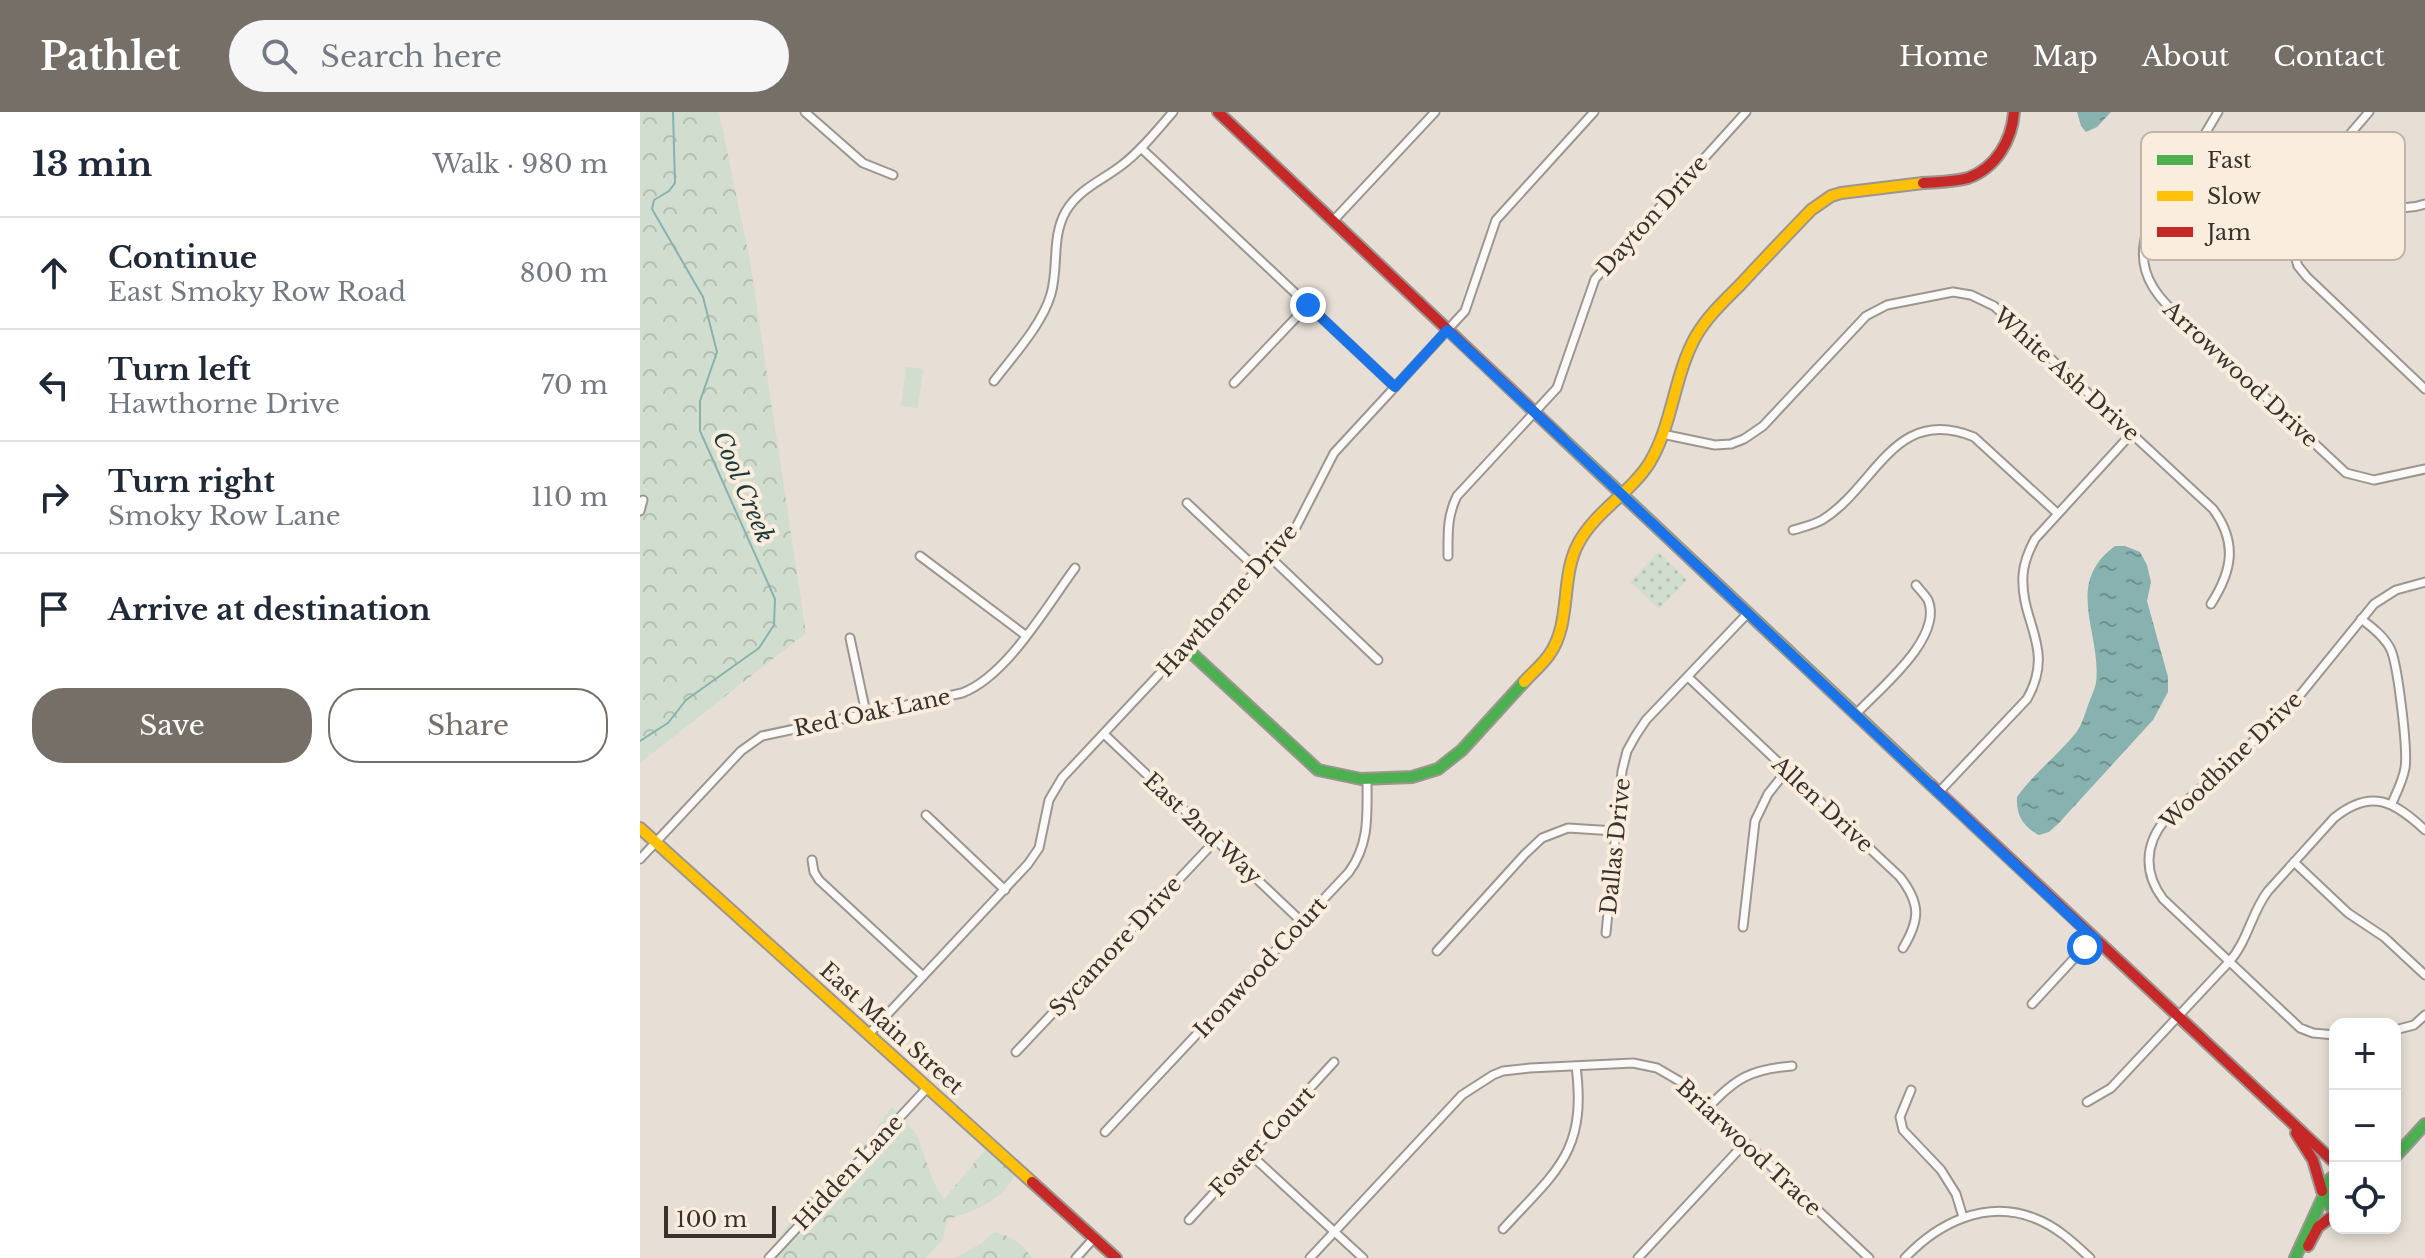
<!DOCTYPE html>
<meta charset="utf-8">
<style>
:root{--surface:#fff;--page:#f6f6f7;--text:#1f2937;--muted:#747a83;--line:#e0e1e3;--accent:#756f68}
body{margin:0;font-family:"Libre Baskerville",serif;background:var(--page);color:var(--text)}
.controls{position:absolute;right:24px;bottom:24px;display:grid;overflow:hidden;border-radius:16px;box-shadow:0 4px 12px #0003}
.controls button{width:72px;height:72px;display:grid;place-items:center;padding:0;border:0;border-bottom:2px solid var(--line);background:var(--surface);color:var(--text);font:40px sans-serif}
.scale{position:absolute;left:24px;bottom:20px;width:112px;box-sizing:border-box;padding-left:8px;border:4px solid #37322c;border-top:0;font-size:22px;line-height:28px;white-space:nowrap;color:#37322c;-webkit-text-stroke:6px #faeddd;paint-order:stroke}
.stop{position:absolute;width:24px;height:24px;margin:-18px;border:6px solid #1a73e8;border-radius:50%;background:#fff}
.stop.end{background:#1a73e8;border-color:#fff;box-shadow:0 2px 8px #0008}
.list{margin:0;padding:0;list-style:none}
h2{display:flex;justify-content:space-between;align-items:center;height:104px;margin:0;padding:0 32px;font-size:34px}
h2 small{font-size:26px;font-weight:400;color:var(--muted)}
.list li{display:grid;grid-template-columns:52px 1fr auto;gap:24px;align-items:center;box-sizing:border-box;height:112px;padding:0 32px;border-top:2px solid var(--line)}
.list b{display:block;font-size:30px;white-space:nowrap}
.list p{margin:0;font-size:26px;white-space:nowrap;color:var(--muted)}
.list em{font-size:26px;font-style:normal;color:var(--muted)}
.actions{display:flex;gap:16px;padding:24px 32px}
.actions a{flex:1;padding:18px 0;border:2px solid var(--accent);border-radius:32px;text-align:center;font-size:28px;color:var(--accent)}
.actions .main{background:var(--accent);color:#fff}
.icon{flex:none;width:44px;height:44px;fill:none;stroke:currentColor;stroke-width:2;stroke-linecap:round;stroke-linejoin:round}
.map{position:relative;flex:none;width:1785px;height:1146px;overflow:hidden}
header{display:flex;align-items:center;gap:48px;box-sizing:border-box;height:112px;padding:0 40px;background:var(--accent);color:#fff}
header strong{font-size:38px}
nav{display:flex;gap:44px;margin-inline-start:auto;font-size:28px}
.search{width:560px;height:72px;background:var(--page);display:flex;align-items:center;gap:20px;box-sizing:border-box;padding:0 28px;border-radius:44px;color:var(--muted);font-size:30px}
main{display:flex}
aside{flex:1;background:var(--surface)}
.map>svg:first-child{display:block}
</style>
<header>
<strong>Pathlet</strong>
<div class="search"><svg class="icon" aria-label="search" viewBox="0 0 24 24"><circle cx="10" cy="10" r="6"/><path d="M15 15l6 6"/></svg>Search here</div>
<nav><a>Home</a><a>Map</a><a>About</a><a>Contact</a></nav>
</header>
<main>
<aside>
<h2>13 min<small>Walk · 980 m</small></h2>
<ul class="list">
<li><svg class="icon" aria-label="ahead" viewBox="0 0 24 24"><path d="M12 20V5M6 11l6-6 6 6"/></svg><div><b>Continue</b><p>East Smoky Row Road</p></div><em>800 m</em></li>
<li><svg class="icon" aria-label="left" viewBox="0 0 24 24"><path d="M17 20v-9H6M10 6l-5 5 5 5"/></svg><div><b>Turn left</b><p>Hawthorne Drive</p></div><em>70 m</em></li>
<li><svg class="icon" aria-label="right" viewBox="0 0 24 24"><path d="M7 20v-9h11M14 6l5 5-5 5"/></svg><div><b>Turn right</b><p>Smoky Row Lane</p></div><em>110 m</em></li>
<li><svg class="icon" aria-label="arrive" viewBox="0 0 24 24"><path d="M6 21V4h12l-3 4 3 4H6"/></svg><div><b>Arrive at destination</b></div></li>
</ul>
<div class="actions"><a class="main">Save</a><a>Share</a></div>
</aside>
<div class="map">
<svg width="1785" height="1146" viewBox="0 0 1785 1146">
<defs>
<pattern id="forest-crowns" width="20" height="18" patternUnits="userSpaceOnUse" patternTransform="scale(2)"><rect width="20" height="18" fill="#d1decf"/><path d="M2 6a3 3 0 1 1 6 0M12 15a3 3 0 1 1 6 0" fill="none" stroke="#b4bfb2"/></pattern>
<pattern id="park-dots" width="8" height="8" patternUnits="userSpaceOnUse" patternTransform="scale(2)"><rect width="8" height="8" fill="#d1decf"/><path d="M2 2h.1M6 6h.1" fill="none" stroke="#b4bfb2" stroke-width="1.8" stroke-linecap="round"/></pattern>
<pattern id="water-ripples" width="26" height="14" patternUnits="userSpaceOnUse" patternTransform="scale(2)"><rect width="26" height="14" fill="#87b2b0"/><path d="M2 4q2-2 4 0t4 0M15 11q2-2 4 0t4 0" fill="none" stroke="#6f918f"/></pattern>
</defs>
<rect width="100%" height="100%" fill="#e7dfd6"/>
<polygon fill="#d1decf" points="266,255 283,257 278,296 261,294"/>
<g fill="url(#forest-crowns)">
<polygon points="0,0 79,0 110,149 166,521 0,651"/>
<path d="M252,995l25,28 17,48 10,16 42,-50 29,26c-13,26 -40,36 -67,44l-5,20 -17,19h-147l-2,-18 31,-42 45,-39z"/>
<path d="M354,1120c18,4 28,11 38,26h-77l27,-15z"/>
</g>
<polygon fill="url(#park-dots)" points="1018,440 1047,468 1019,497 990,470"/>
<g fill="url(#water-ripples)">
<polygon points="1437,0 1471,0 1457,15 1446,20 1441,14"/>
<path d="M1475,434h10l15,6 7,13 4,17 -4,19 21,76v15l-15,28 -95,104 -9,8 -10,3c-16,-8 -23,-20 -22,-38 16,-23 40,-41 58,-63 8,-10 10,-22 15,-34 2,-6 5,-11 6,-17 6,-50 -33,-99 19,-137z"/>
</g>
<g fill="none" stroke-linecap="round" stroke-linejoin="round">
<polyline stroke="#87b2b0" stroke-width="2" points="0,629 28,611 46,588 119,536 134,513 135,487 60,319 60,289 77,240 63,185 12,97 14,88 29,79 35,71 33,0"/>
<defs>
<g id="street">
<polyline points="165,0 223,51 253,63"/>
<path d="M1578,0l-71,119c-9,30 -1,52 20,74l179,168 28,7 51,-11"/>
<polyline points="1729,0 1692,43 1656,108 1652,135 1658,154 1667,165 1785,277"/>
<polyline points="501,36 755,275"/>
<path d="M1690,46c27,25 54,61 95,46"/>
<polyline points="693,109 795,0"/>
<path d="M354,269c19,-25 48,-56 57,-87 8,-28 0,-57 15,-83 14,-23 37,-31 56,-46 20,-15 35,-35 51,-53"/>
<polyline points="594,271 668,193"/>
<path d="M1022,322l53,11 16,-1 13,-5 19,-13 103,-110 21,-11 66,-13 18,3 23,11 219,203c25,34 19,62 -2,95"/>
<polyline points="547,391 618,458"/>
<polyline points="0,399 3,388"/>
<path d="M1153,418c10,-3 20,-5 29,-10 54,-33 72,-116 152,-83l83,76"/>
<polyline points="280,444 385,523"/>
<path d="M808,444c0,-22 -1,-40 9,-60l100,-108 38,-109 151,-167"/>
<polyline points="630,445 738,548"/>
<path d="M1721,507c11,8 24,18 30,31 7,17 17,100 14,118 -2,12 -8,24 -13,35"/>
<polyline points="210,526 226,601"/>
<path d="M1048,565l212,200c21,27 20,43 3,71"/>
<path d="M1216,602c22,-24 88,-76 72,-114 -3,-5 -8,-10 -12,-15"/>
<polyline points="464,622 662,810"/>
<path d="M1299,680l88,-93c29,-51 -7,-76 -4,-124 1,-13 6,-25 12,-36l97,-106"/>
<polyline points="286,703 365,778"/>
<path d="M0,747l101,-108 21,-15 200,-43c45,-17 84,-86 113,-125"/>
<polyline points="172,748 174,760 179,768 283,864"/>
<polyline points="1654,750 1708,801 1744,825 1785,863"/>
<polyline points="1103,815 1115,709 1128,682 1147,658"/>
<polyline points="966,821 982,659 987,639 996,623 1006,608 1107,502"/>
<polyline points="797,839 885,742 902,726 928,716 975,719"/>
<polyline points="1392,892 1453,826"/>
<polyline points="1755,918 1774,913 1785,903"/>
<polyline points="229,922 388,752 399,736 409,688 422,666 655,417 694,341 825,199 856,108 954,0"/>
<path d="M1695,923l-22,-2 -13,-5 -137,-129c-19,-25 -19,-54 2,-79l122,-109 87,-107 22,-14 29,-8"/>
<polyline points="376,940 576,728"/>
<polyline points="1271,978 1260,1005 1263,1018 1301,1058 1316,1082 1323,1105"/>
<path d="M1447,990l24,-14 118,-126c19,-21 22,-49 39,-71l66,-73c37,-30 60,-17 91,12"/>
<path d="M1068,996c27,-30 44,-39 84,-42"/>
<path d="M465,1020l244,-260c21,-29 18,-58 18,-92"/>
<polyline points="610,1042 723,1146"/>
<polyline points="549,1108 694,950"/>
<path d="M863,1117c54,-59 84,-77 73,-163"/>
<polyline points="129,1146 288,975"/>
<polyline points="436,1146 454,1126"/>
<polyline points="670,1146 822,983 853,963 863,959 890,956 993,951 1017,956 1041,970 1229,1146"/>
<polyline points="998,1146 1105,1031"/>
<path d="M1265,1146c33,-35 81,-59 129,-40 22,8 39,24 56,40"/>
</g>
<g id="fast">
<polyline points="545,535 678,658 721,667 772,665 798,657 822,638 884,570"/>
<polyline points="1755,1045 1785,1012"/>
<path d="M1695,1063c-15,11 -15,24 0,35"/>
<polyline points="1655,1146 1683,1085"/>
</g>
<g id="slow">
<polyline points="923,327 1291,673"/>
<path d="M884,570c8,-9 18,-17 25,-27 23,-32 11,-77 29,-111 17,-33 53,-51 72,-82 23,-39 24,-87 46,-126 11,-19 28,-35 44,-51 23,-25 47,-50 71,-75l20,-14 10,-3 82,-10"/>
<polyline points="0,716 392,1070"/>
</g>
<g id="jam">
<polyline points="578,0 923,327"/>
<path d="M1283,71c14,-1 31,-1 45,-5 28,-10 44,-38 46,-66"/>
<polyline points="1291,673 1695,1051"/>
<polyline points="1656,1021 1673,1048 1682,1079"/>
<polyline points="392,1070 476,1146"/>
<polyline points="1668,1134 1678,1115 1695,1102"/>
</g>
</defs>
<use href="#street" stroke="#9c9690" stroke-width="11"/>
<use href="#fast" stroke="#9c9690" stroke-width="14"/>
<use href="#slow" stroke="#9c9690" stroke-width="14"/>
<use href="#jam" stroke="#9c9690" stroke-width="14"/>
<use href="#street" stroke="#fbfaf9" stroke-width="7"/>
<use href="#fast" stroke="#4caf50" stroke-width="10"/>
<use href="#slow" stroke="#ffc107" stroke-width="10"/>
<use href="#jam" stroke="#c62828" stroke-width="10"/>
</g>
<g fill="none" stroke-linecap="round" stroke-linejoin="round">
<polyline stroke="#1a73e8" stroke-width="10" points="668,193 755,275 807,218 1453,826 1445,835"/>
</g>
<g text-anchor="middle" stroke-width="8" stroke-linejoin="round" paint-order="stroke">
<g font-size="22" fill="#37322c" stroke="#faeddd">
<text transform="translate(1012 103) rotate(-48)" y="8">Dayton Drive</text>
<text transform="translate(1427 262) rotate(42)" y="8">White Ash Drive</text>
<text transform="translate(1601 262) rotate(43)" y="8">Arrowwood Drive</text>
<text transform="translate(587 488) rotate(-48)" y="8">Hawthorne Drive</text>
<text transform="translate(232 600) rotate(-12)" y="8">Red Oak Lane</text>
<text transform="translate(1591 648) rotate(-44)" y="8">Woodbine Drive</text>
<text transform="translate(1183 692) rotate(43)" y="8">Allen Drive</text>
<text transform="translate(563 716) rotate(43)" y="8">East 2nd Way</text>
<text transform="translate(975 734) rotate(-84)" y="8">Dallas Drive</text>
<text transform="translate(475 834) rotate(-47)" y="8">Sycamore Drive</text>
<text transform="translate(620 855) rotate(-47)" y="8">Ironwood Court</text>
<text transform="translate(252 916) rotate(42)" y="8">East Main Street</text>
<text transform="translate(622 1029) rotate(-47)" y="8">Foster Court</text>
<text transform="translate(1109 1035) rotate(43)" y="8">Briarwood Trace</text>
<text transform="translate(208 1060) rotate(-47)" y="8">Hidden Lane</text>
</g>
<g font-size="24" font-style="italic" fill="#18393a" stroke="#faeddd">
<text transform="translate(103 375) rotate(67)" y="8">Cool Creek</text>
</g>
</g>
<rect x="1501" y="20" width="264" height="128" rx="12" fill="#faeddd" stroke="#c0b5a8" stroke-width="2"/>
<rect x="1517" y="43" width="36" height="10" fill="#4caf50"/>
<rect x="1517" y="79" width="36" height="10" fill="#ffc107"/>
<rect x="1517" y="115" width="36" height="10" fill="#c62828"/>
<g font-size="22" fill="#37322c">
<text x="1567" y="56">Fast</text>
<text x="1567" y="92">Slow</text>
<text x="1567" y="128">Jam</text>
</g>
</svg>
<div class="controls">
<button>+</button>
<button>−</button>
<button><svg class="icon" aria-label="locate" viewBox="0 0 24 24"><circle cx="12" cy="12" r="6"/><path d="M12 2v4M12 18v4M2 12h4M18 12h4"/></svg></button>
</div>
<div class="scale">100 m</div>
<div class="stop" style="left:1445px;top:835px"></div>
<div class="stop end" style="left:668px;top:193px"></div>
</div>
</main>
